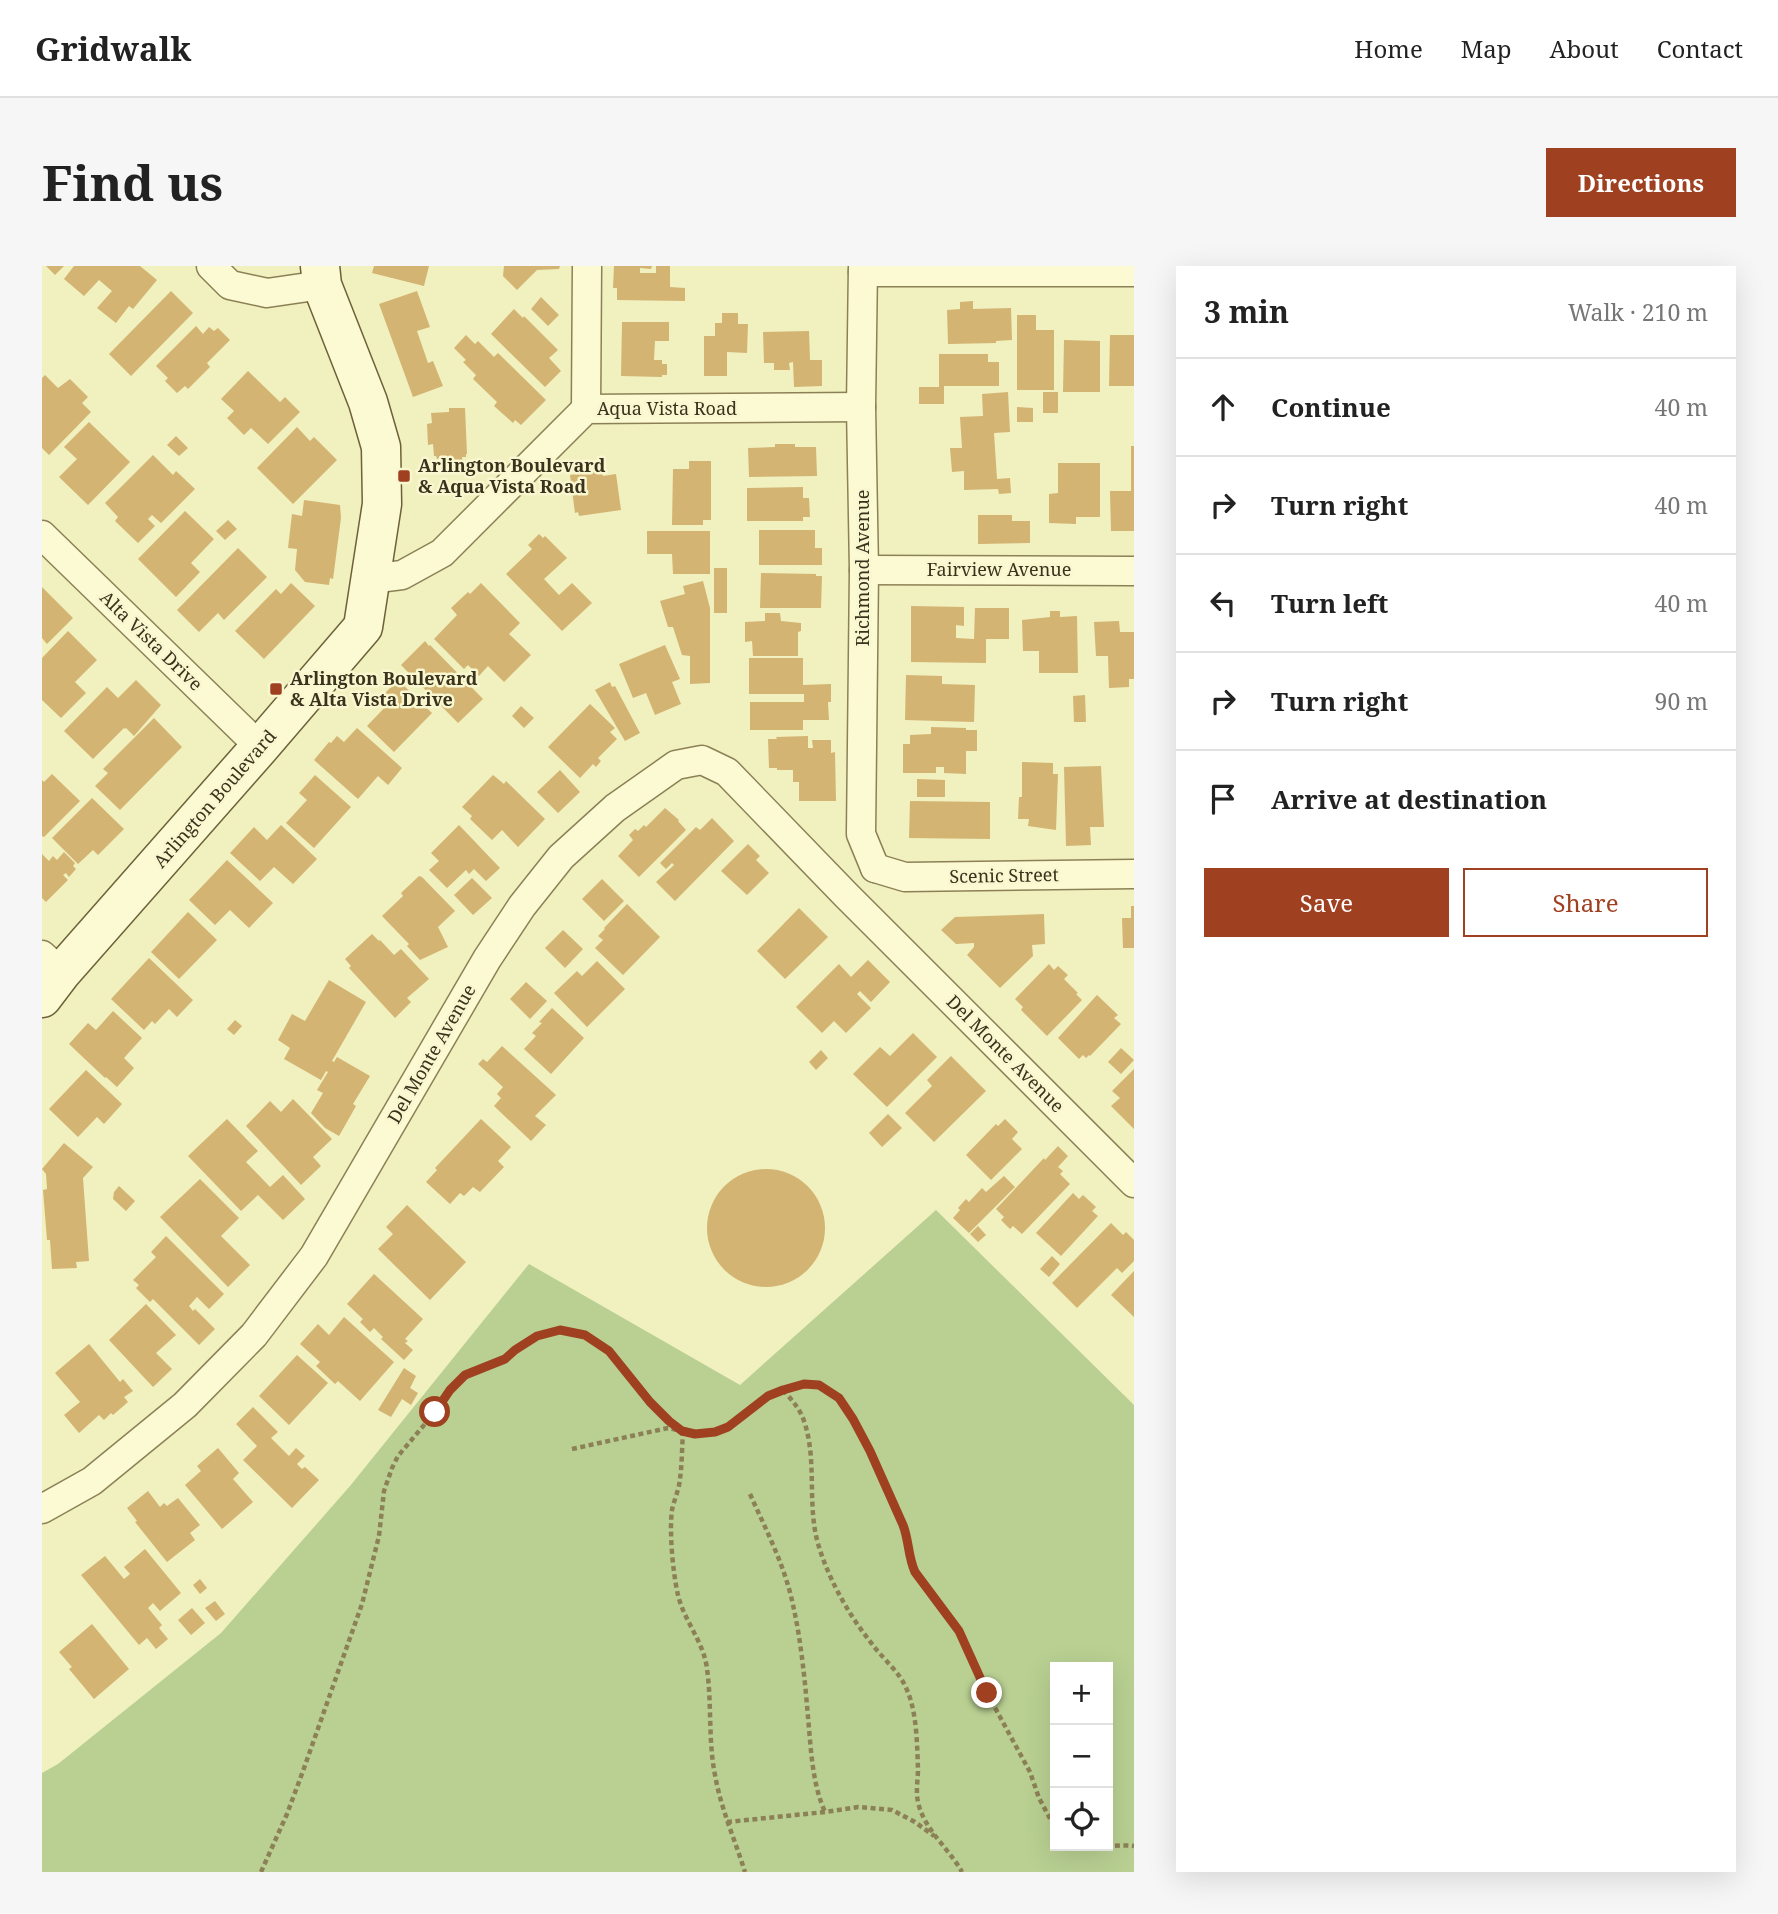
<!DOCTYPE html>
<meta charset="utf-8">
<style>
:root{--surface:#fff;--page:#f6f6f6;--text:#222;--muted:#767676;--line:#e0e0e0;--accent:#9f4121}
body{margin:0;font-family:"Noto Serif",serif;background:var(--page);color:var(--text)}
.controls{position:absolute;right:21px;bottom:21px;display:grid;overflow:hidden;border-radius:0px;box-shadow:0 7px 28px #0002}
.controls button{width:63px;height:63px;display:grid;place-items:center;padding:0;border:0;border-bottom:2px solid var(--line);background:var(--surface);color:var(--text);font:35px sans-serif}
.stop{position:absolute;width:21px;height:21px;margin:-16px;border:5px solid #9f4121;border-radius:50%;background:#fff}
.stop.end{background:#9f4121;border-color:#fff;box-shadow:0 2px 7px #0008}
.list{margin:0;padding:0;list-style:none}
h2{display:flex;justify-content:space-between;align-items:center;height:91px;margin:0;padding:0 28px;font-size:30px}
h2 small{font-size:23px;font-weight:400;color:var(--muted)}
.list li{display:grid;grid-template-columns:46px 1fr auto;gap:21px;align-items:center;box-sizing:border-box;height:98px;padding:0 28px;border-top:2px solid var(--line)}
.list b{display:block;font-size:26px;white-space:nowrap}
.list em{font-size:23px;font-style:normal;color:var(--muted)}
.actions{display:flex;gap:14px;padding:21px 28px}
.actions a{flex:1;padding:16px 0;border:2px solid var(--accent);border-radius:0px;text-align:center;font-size:24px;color:var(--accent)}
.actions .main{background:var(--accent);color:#fff}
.icon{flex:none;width:38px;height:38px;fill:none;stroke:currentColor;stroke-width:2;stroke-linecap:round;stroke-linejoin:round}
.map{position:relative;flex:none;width:1092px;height:1606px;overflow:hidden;border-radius:0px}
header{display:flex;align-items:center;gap:42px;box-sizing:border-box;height:98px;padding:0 35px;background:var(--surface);border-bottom:2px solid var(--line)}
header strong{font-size:33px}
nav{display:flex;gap:38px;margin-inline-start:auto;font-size:24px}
.intro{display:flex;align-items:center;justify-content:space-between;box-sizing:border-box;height:168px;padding:0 42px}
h1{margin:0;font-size:49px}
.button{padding:18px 32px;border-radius:0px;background:var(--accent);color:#fff;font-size:24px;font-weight:700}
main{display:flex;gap:42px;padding:0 42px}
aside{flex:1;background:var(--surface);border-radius:0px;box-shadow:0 7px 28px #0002}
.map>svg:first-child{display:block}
</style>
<header>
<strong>Gridwalk</strong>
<nav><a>Home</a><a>Map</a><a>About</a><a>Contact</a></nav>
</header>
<div class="intro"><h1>Find us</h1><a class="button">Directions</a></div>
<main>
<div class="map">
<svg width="1092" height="1606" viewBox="0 0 1092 1606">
<rect width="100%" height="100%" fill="#f1f0bf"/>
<path fill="#b9d092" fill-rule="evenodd" d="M894,944l198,195v467h-1092v-99l16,-9 163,-131 129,-147 179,-222 211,121zM1066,1401v179h-53v-179z"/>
<g fill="#d3b472">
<polygon points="4,0 22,0 13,9"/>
<polygon points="32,0 98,0 115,14 91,43 87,40 74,57 55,42 70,25 57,14 42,30 22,13"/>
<polygon points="332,0 387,0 382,20 330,7"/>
<polygon points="462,0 518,0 517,3 495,4 475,24 461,10"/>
<polygon points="572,0 610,0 609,3 598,2 598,7 614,7 614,0 628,0 628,21 643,22 643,35 575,34 575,22 571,22"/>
<polygon points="129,25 151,47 89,110 67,88"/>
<polygon points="375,25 388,61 375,65 386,97 391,95 401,120 371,131 337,38"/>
<polygon points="499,31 517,49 506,60 489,43"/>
<polygon points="931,35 931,43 969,42 970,74 954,75 954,77 906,78 905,44 918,43 918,36"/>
<polygon points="472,43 481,52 482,50 516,84 507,92 519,105 503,121 449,68"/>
<polygon points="680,47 696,47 696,58 706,58 705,87 685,86 685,110 662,110 662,70 673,70 673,57 680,57"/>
<polygon points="975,49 994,49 994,64 1012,64 1012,124 975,124"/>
<polygon points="580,56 627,56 627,75 613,75 612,94 620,94 620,98 625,98 625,109 620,109 620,111 579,110"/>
<polygon points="154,60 161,68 167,61 172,65 176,62 188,74 165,97 168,101 146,123 143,120 135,127 123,115 126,112 114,100"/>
<polygon points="767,65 768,94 780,94 780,120 752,121 751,96 747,97 748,104 732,104 732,97 722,97 721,66"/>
<polygon points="424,69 433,78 436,75 452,91 456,87 504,134 479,159 473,154 471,157 452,140 455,136 431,113 434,109 421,96 424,94 412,82"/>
<polygon points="1068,69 1092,69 1092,120 1067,120"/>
<polygon points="1022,74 1058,75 1058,126 1021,126"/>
<polygon points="897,88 946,88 946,96 957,96 957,120 902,120 902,138 877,138 877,121 897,121"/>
<polygon points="206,105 238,136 243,131 258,146 226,178 209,162 202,169 185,152 192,145 179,133"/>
<polygon points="3,109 16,122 28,113 46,131 40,137 49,146 7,189 0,182 0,112"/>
<polygon points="966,126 968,166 952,167 955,213 968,212 969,227 957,228 956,223 922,224 922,205 910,206 908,182 920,182 918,151 941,150 940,128"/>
<rect x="1001" y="126" width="15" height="21"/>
<polygon points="975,141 991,142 991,156 975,156"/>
<polygon points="407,142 423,142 425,188 424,188 424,191 420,191 421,200 398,201 398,192 395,193 394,190 392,190 391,178 386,179 385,158 390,157 389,147 407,146"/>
<polygon points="47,156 88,196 46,239 17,211 35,193 22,181"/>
<polygon points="255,161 268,175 272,171 295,194 251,238 215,202"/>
<polygon points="134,170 146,182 137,190 125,179"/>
<polygon points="733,178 753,178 753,181 774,181 775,210 707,211 706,182 733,181"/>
<polygon points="1089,180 1092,180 1092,265 1069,265 1068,225 1089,225"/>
<polygon points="111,189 131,209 134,205 153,223 119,257 110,249 106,253 113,260 96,277 73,255 76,251 63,237"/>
<polygon points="647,195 669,195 669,254 661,254 661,259 630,259 631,203 647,203"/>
<polygon points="1016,197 1058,197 1058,251 1034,251 1034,258 1007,257 1007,228 1016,227"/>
<polygon points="560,205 561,210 574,208 579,244 537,250 536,246 533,247 528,209"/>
<polygon points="761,221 761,232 767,232 768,251 761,251 761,255 705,255 705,222"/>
<polygon points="262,234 298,239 299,252 291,313 288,312 287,319 263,316 253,304 255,283 246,282 250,248 260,250"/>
<polygon points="143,245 172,273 149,297 158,306 134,331 96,293"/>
<polygon points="936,249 970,249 970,255 988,255 988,277 936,278"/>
<polygon points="186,254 195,263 183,274 174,265"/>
<polygon points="717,264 773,264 773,282 780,282 780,299 717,299"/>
<polygon points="605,265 668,265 668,308 631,308 630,288 605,288"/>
<polygon points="497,268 501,272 503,270 525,292 502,313 517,329 530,317 550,337 520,365 464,308 490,283 486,279"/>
<polygon points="196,282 225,311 182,354 176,347 157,366 135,344"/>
<rect x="672" y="302" width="13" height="45"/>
<polygon points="719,307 774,308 774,310 780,310 779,342 718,342"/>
<polygon points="661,315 668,342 668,417 648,418 648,390 640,389 631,361 626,361 618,335 643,328 641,320"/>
<polygon points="249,317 273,340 222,393 193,365 234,323 239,328"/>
<polygon points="439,317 478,357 467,368 489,389 462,416 446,400 437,410 426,399 422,403 392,373 415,349 409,342 426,326 428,328"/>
<polygon points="0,321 31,352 5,378 0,372"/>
<polygon points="869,340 922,341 922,360 914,359 914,372 932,373 933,342 967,342 967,373 944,373 944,397 869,396"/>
<polygon points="1008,345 1018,345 1018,351 1035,350 1036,407 997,407 997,385 981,385 980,354 1008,351"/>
<polygon points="723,347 738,347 739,355 759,357 759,365 756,366 756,390 711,390 710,375 703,376 703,356 723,355"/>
<polygon points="1077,355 1078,366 1092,366 1092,413 1087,413 1087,421 1067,422 1066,390 1054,390 1052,356"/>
<polygon points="26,365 55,394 33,416 44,427 19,452 0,434 0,392"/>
<polygon points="383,375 387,380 388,379 441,433 416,457 359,399"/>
<polygon points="623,379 638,413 630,416 639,438 613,449 604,427 591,432 577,398"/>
<polygon points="707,392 761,392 761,419 789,418 789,436 786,436 787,454 761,454 761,464 708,464 708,436 762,436 762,428 707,428"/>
<polygon points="864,409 900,410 900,418 933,419 932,456 863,454"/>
<polygon points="94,414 119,439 92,470 84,462 83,463 82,462 51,493 22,465 65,421 76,432"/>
<polygon points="356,414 390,447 352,486 325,460 347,437 340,430"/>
<polygon points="568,416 570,421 573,420 598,467 583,475 553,424"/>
<polygon points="1043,429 1044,456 1032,456 1031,430"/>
<polygon points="548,438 573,462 568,466 575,473 556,492 559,495 554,501 551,498 538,512 506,481"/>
<polygon points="479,440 492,452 482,462 470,450"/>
<polygon points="112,452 140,481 78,544 53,520 66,507 61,503"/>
<polygon points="889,461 924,462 924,464 935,464 935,485 924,485 924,508 902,507 902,501 894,501 894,507 861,507 861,478 868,478 868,469 889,468"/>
<polygon points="315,462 360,502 346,519 336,510 316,533 272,494 287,476 289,477 295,470 302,476"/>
<polygon points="766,470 766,482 771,482 770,474 789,474 789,487 793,486 794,535 757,535 757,516 751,516 751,504 735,504 735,502 727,502 726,473 735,473 734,471"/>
<polygon points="980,496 1011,497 1011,508 1016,508 1014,564 986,560 987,553 976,553 977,531 980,531"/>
<polygon points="1059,500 1062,561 1048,561 1049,579 1024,580 1022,501"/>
<polygon points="518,504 538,526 516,547 495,526"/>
<polygon points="10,508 38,535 2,571 0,570 0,514 2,516"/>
<polygon points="273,509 309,541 272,582 244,557 265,534 257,527"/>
<polygon points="451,509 462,518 464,515 503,553 476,581 460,564 450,574 428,553 430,550 420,541"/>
<polygon points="875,513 903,514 903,531 875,531"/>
<polygon points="50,532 82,563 56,589 51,584 36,598 10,572"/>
<polygon points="868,535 948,536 948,573 867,572"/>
<polygon points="623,542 637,554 636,555 644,564 597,611 576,590 591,574 587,569 593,563 596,565 602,559 604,561"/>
<polygon points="670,552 692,575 633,635 614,616 632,599 630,597 624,603 618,597 654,561 658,564"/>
<polygon points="239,559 275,593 251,618 232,601 218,615 188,587 212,561 225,574"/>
<polygon points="417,559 458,602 444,615 432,603 427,608 424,604 405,622 387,604 397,595 389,587"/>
<polygon points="706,578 718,590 714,594 727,607 705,629 679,605"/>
<polygon points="22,586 33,597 31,600 34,603 27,611 24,607 21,609 26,614 4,636 0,632 0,588 7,595 11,590 15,594"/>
<polygon points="185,594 231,637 207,662 188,644 173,659 147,634"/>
<polygon points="377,610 380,611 413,645 396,661 406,681 378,694 365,680 367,678 340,650 361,630 359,627"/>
<polygon points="430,612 450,632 431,649 412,629"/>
<polygon points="560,613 582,635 562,655 540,633"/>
<polygon points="585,638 618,671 581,709 553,682 561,674 556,670 563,663 562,662"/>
<polygon points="1089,640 1092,640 1092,682 1081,682 1080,652 1089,652"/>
<polygon points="757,642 786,671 743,713 715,685"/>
<polygon points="146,646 175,674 137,713 109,686"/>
<polygon points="1002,648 1003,678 990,679 991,690 958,722 925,689 932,681 932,677 914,678 899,664 913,651"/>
<polygon points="521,664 541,683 523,702 503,682"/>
<polygon points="330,668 337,675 338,674 352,689 359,683 387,713 365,732 369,736 353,752 307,702 309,700 303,693"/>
<polygon points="107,692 151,734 135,751 127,743 113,758 110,755 102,764 69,733"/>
<polygon points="826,694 848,716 829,736 818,725 815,728 829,742 804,767 792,755 780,767 754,741 797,698 809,711"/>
<polygon points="555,695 583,723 545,761 512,727 535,705 540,710"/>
<polygon points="1007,698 1012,704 1016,700 1026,709 1022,713 1036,727 1034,728 1040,734 1005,770 979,744 981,741 973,733"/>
<polygon points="287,714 324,736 290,795 292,796 295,791 328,810 311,838 314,840 297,870 283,862 269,847 281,827 275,824 286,806 284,805 279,814 242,793 248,782 236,774 250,748 263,755"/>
<polygon points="484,716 505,735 488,753 468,733"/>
<polygon points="1055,729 1076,749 1072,752 1079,758 1048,790 1047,789 1044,792 1041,789 1037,793 1016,772"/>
<polygon points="510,742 542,772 509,808 482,783 494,770 490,767 500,757 497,756"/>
<polygon points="71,745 100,772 82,792 92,802 75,821 64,811 63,812 27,778 46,757 54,764"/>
<polygon points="193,754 200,760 192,769 185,763"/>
<polygon points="871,767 895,791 845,841 811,808 838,781 848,790"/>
<polygon points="460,780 514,829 493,850 504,859 489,875 452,840 459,832 455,828 461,821 436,798 441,793 445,796"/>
<polygon points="1079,782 1092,794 1079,808 1066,796"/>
<polygon points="779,784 786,792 774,804 767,796"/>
<polygon points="909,790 944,825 892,876 863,847 890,820 885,814"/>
<polygon points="1092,803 1092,863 1069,840 1078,832 1070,825"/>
<polygon points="44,804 80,838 62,858 55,851 36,871 7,843"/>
<polygon points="251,833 290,873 271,891 279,900 259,919 204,860 228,835 239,846"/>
<polygon points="846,848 860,862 840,881 827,867"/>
<polygon points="185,853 216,885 204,896 228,921 241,909 263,933 241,954 216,929 199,945 146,890"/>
<polygon points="439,853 469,881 456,895 462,901 438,926 431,921 422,930 418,927 408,938 384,916 395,904 393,902"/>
<polygon points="963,853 976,866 970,873 980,883 949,914 924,889 954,858 956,860"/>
<polygon points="22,877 51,901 41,912 47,995 34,996 35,1002 10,1003 8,974 5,974 1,924 5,923 4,908 0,903"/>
<polygon points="1016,880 1026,890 1016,901 1021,905 1018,908 1028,918 980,968 971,960 968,963 959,954 962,951 954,943 1002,892 1003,894"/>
<circle cx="724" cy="962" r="59"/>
<polygon points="962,910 973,921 927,967 911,952 918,944 916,942 924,933 927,936 940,922 944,926"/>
<polygon points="158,913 197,952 179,970 208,999 186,1021 118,951"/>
<polygon points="77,920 93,935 84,945 71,933 72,926"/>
<polygon points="1031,927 1037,933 1041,929 1054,941 1050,945 1056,950 1019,990 994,967"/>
<polygon points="365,939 424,996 388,1034 336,983 351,968 344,961"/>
<polygon points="1069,957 1081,969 1084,966 1092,974 1092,995 1080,1007 1075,1002 1035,1042 1010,1017"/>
<polygon points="936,960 944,969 936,976 928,968"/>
<polygon points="124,970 182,1028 167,1043 155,1031 147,1040 151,1045 153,1043 173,1063 157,1079 111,1033 108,1036 94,1022 97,1019 91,1014 114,991 109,986"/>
<polygon points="1010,990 1018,998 1007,1011 998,1003"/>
<polygon points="1092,1005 1092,1051 1069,1029"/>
<polygon points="332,1008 381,1053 363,1073 366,1075 363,1077 371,1084 362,1094 339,1073 341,1071 332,1062 328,1066 318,1056 321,1053 305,1038"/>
<polygon points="104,1038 134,1069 114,1087 130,1103 111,1121 67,1074"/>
<polygon points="302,1051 352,1096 318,1135 296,1115 293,1118 274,1100 278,1096 258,1078 276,1058 287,1069"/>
<polygon points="47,1078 78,1116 81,1113 91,1125 82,1131 86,1136 71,1149 69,1147 62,1154 57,1149 37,1167 22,1149 38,1136 13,1107"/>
<polygon points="255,1089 286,1117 247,1159 217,1130"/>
<polygon points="362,1102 374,1110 368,1122 376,1127 369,1139 360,1133 349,1151 336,1144"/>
<polygon points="211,1141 236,1166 229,1172 247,1190 254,1182 263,1190 255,1198 260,1203 263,1201 277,1214 250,1242 201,1194 215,1180 194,1158"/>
<polygon points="176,1182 197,1207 191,1213 211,1236 180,1263 143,1219 159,1205 155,1200"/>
<polygon points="106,1225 118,1241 122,1237 125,1240 136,1232 158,1259 148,1267 153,1274 125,1296 93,1256 95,1255 85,1242"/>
<polygon points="103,1283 139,1327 118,1345 111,1337 106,1342 120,1359 117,1362 126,1373 114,1383 105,1372 97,1379 39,1309 63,1290 82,1313 88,1308 82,1301"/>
<polygon points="158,1313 165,1322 158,1328 151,1319"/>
<polygon points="173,1335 183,1348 174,1355 163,1342"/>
<polygon points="150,1342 163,1357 149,1369 136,1354"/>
<polygon points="50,1358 87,1403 52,1433 27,1403 30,1401 17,1386"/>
</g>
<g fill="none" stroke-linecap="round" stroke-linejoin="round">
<defs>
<g id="street">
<polyline points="169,0 188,19 225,27 280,19"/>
<polyline points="821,0 819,141 822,304 819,568 833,602"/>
<polyline points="821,6 1092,6"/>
<polyline points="544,143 545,0"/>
<polyline points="0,269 218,481"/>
<polyline points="822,304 1092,305"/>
<polyline points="328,313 360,309 400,287 544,143 819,141"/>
<polyline points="833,602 863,611 1092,608"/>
<polyline points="0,689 19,707"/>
<polyline points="0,1243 50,1215 143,1139 212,1069 272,990 445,693 480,640 519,591 573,542 634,499 660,494 685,506 804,629 1092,917"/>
</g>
<polyline id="secondary" points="0,732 19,707 218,481 321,361 340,238 339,181 326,136 280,19 278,0"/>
</defs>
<use href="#street" stroke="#8c8156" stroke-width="31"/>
<use href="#secondary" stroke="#6d6139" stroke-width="41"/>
<g stroke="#8c8156" stroke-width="4.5" stroke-dasharray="5 3.5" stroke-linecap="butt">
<path d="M741,1124c9,10 17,19 21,31 14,41 2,85 15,126 11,35 30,68 53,97 11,15 28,28 35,46 10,23 10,54 11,79 0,12 -3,24 1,37 7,25 31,44 43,66"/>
<path d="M641,1165c-1,16 -1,33 -3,48 -1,11 -6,21 -8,31 -3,21 1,64 6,85 6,26 26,47 29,74 5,36 1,71 8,106 6,34 20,65 30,97"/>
<polyline points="530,1183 626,1162 653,1168 673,1165 686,1161 726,1130 741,1124 762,1118 777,1119 788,1125 797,1132 818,1165 861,1259 872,1306 880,1318 909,1352 917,1365 945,1427 988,1506 997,1532 1013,1562"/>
<path d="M708,1228c16,36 35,72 43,111 8,35 12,76 15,112 3,32 4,66 17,95"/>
<polyline points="685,1556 783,1546 816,1541 850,1544 873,1556 892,1570"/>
<path d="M1039,1580c18,3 35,-2 53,0"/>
<polyline points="219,1606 245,1548 261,1505 320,1338 337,1270 342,1225 350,1202 356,1190 393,1146 415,1116 423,1109 463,1093 473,1084 494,1070 518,1064 536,1067 550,1072 567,1085 608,1136 627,1155 641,1165"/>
</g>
<use href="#street" stroke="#fbfad3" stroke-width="28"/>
<use href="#secondary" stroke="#fbfad3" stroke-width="38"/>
</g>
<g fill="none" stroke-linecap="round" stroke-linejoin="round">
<path stroke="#9f4121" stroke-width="9" d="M393,1146l15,-22 15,-15 40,-16 10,-9 22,-14 23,-6 25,5 24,16 41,51 19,19 13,10 13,3 20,-2 13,-5 40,-31 15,-6 21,-6 15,1 20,13 14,21 17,32 33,74c6,15 5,32 12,47l44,59 28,62"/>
</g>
<g fill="#9f4121" stroke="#f8f7cf" stroke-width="2.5">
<rect x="355" y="203" width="14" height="14" rx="3.5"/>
<rect x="227" y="416" width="14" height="14" rx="3.5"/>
</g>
<g text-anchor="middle" stroke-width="5" stroke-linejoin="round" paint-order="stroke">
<g font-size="18" fill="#3a321c" stroke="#f8f7cf">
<text x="625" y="149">Aqua Vista Road</text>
<text transform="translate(821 302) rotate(-90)" y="6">Richmond Avenue</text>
<text x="957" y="310">Fairview Avenue</text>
<text transform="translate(109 375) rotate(44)" y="6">Alta Vista Drive</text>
<text transform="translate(173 533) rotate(-49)" y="6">Arlington Boulevard</text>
<text transform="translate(962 610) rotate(-1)" y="6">Scenic Street</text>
<text transform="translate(390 788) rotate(-60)" y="6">Del Monte Avenue</text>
<text transform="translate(963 788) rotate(45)" y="6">Del Monte Avenue</text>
</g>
<g font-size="18" font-weight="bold" fill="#3a321c" stroke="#f8f7cf" text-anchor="start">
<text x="376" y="206">Arlington Boulevard<tspan x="376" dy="21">&amp; Aqua Vista Road</tspan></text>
<text x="248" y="419">Arlington Boulevard<tspan x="248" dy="21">&amp; Alta Vista Drive</tspan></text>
</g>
</g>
</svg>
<div class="controls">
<button>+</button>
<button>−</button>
<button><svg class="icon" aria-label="locate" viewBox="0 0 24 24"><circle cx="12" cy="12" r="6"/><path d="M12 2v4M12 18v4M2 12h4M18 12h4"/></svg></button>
</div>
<div class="stop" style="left:393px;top:1146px"></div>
<div class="stop end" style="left:945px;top:1427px"></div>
</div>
<aside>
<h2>3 min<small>Walk · 210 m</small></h2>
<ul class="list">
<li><svg class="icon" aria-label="ahead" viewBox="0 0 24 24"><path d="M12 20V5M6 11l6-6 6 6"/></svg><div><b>Continue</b></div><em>40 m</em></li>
<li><svg class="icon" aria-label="right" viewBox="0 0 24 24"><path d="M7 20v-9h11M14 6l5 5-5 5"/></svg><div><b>Turn right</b></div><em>40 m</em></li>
<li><svg class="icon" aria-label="left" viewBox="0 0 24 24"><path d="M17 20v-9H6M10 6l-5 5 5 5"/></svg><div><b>Turn left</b></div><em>40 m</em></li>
<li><svg class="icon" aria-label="right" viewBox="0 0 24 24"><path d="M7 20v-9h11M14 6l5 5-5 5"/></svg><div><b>Turn right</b></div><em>90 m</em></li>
<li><svg class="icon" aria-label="arrive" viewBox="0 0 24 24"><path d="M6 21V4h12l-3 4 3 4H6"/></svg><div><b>Arrive at destination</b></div></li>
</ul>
<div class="actions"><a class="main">Save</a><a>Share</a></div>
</aside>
</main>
